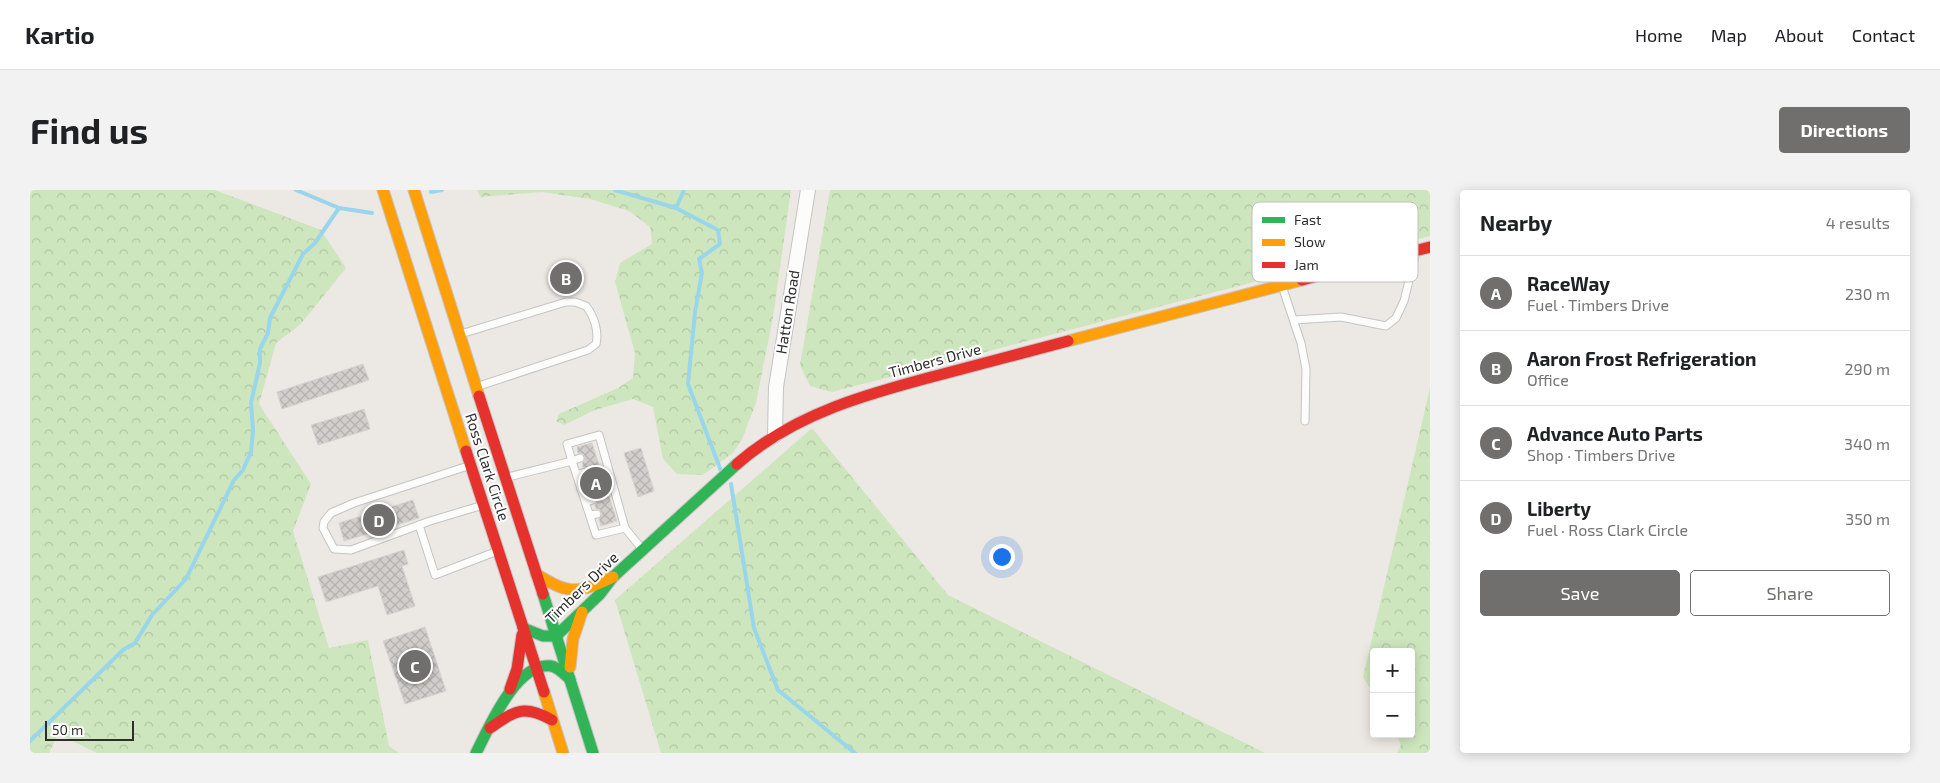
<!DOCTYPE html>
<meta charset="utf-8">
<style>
:root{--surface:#fff;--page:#f2f2f2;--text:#202124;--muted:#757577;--line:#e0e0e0;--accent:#706f6e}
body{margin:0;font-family:"Exo 2",sans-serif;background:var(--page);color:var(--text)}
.controls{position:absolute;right:15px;bottom:15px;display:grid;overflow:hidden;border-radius:5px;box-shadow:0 2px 12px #0003}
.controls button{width:45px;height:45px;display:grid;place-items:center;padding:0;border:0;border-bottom:1px solid var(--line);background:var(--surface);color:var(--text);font:25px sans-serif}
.scale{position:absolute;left:15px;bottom:12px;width:89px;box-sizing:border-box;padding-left:5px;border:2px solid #2e2e2e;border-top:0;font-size:14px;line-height:18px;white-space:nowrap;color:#2e2e2e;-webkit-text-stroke:4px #fff;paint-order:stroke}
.you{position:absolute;left:971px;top:366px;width:18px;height:18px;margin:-12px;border:4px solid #fff;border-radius:50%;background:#1a73e8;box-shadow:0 0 0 8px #1a73e833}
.badge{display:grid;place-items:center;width:32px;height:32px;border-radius:50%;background:var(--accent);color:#fff;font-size:16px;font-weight:700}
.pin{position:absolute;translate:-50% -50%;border:2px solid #fff;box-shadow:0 1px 5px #0006}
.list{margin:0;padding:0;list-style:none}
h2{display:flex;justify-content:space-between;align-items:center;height:65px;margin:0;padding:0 20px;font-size:21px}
h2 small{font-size:16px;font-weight:400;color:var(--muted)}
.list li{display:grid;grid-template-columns:32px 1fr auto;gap:15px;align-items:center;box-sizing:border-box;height:75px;padding:0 20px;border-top:1px solid var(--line)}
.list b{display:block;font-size:19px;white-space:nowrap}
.list p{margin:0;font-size:16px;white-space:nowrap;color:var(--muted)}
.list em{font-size:16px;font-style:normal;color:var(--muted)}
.actions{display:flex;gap:10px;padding:15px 20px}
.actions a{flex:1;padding:11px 0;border:1px solid var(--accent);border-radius:5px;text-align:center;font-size:18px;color:var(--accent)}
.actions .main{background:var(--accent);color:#fff}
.map{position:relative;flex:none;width:1400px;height:563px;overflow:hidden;border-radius:5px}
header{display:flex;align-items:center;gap:30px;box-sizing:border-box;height:70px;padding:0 25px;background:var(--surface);border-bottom:1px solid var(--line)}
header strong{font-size:24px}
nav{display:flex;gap:28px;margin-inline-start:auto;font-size:18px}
.intro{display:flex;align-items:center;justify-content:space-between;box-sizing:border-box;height:120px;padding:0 30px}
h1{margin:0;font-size:35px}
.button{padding:12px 22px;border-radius:5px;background:var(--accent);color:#fff;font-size:18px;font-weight:700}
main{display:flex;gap:30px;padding:0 30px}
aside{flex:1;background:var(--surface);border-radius:5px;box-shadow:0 2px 12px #0003}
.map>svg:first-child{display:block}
</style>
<header>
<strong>Kartio</strong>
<nav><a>Home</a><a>Map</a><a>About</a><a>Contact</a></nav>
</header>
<div class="intro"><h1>Find us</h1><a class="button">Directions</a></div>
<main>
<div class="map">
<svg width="1400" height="563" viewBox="0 0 1400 563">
<defs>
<pattern id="forest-crowns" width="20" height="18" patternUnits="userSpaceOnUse" patternTransform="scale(1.25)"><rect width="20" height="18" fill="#cee6be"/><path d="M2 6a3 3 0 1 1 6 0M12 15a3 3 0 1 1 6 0" fill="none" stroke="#b1c6a4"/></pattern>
<pattern id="building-cross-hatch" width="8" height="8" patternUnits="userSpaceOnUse" patternTransform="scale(1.25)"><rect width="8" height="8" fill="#d1cecb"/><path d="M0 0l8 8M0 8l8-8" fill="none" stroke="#b4b1af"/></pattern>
</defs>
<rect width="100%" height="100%" fill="#ece8e4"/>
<g fill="url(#forest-crowns)">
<polygon points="0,0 185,0 291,40 316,78 271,134 246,153 229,214 281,294 263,341 299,458 338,450 359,556 369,563 67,563 28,544 19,563 0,563"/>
<polygon points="447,0 761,0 743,127 726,213 712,249 703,263 673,285 647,284 633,269 623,217 603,209 565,220 534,235 526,231 529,224 588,198 603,188 605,163 585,92 590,73 622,54 620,37 599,21 560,9 512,2 450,7"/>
<polygon points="800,0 1400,0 1400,46 802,202 780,196 770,175"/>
<polygon points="1400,198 1400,563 1367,563 1371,555 1366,544 1381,544 1381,462 1344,462 1344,505 1333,487"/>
<polygon points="782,238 918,405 1235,563 631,563 585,410"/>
</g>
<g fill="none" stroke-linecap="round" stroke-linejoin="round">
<g stroke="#99d6ec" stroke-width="4">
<polyline points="266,0 309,18 342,23"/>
<polyline points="585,0 646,18 688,40 690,54 669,69 672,83 665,122 658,194 691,281"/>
<polyline points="401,2 412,0"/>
<polyline points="646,18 654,0"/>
<polyline points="701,294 724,438 748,500 825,563"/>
<polyline points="0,551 93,460 105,453 122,425 156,389 204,290 213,280 221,262 223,240 221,213 230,173 230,159 238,143 240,128 273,64 285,53 309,18"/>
</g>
</g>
<g fill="url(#building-cross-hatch)" stroke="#d7d4d0">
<polygon points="333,174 339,190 252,219 247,202"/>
<polygon points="334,219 340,239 288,255 281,235"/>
<polygon points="562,253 587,331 571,336 569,329 572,323 569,319 566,319 565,315 568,312 568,308 562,305 560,301 563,299 564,295 562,292 557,291 556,287 559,285 560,281 558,278 553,277 552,273 554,271 555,267 553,264 548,263 547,257"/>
<polygon points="611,258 624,301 608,307 594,263"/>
<polygon points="383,310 389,328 314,351 309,333"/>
<polygon points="374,360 378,374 372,376 385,416 357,425 348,396 296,412 288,387"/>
<polygon points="395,437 416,501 375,514 353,451"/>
</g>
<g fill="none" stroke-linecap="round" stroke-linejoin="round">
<defs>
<g id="lane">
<polyline points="1252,96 1271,153 1276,179 1275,231"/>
<polyline points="1264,130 1311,127 1356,136 1366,128 1374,111 1386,62"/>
<path d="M434,143l102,-31h9l11,4c8,10 13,25 10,38l-8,6 -109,36"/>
<polyline points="550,268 542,271 537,254 569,245 595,338"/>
<polyline points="438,276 324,313 301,323 294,332 293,338 304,359 321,360 400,331 450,316"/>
<polyline points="547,285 555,282"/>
<polyline points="478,287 542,271 566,345 595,338 612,359"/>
<polyline points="551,299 559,296"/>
<polyline points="556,312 563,310"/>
<polyline points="560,325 567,324"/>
<polyline points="389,335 405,385 465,362"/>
</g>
<polyline id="street" points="745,245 746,197 778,0"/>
<g id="fast">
<polyline points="513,404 563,563"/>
<polyline points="493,438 513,446 526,446 570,404 583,387 707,274"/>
<path d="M446,563c13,-25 40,-91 75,-87 7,1 14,9 19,13"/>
</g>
<g id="slow">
<polyline points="353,0 436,261"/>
<polyline points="384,0 449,206"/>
<polyline points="1038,151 1272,90"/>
<path d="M506,384c34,21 41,20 77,3"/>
<polyline points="540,477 543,449 552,422"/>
<polyline points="514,502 533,563"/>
</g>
<g id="jam">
<polyline points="1272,90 1400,57"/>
<polyline points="449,206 513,404"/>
<polyline points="436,261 514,502"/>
<path d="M707,274c58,-51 133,-71 206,-90 42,-11 83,-22 125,-33"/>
<polyline points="480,499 487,479 492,445"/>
<path d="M460,538c25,-17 33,-24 62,-8"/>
</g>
</defs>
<use href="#lane" stroke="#c5c4c5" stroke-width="9"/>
<use href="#street" stroke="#c5c4c5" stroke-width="16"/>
<use href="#fast" stroke="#c5c4c5" stroke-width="13"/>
<use href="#slow" stroke="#c5c4c5" stroke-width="13"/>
<use href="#jam" stroke="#c5c4c5" stroke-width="13"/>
<use href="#lane" stroke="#fcfcfb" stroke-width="7"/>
<use href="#street" stroke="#fcfcfb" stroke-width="14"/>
<use href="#fast" stroke="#30b455" stroke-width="11"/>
<use href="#slow" stroke="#ff9f0a" stroke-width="11"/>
<use href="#jam" stroke="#e5322d" stroke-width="11"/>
</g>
<g text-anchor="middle" stroke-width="4" stroke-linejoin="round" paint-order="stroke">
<g font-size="15" fill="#2e2e2e" stroke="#fff">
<text transform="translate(758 122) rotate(-81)" y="5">Hatton Road</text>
<text transform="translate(905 171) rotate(-15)" y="5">Timbers Drive</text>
<text transform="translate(457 277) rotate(72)" y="5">Ross Clark Circle</text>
<text transform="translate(552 398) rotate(-44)" y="5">Timbers Drive</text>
</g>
</g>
<rect x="1222" y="12" width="166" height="80" rx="8" fill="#fff" stroke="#c0c0c0" stroke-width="1"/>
<rect x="1232" y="27" width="23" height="6" fill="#30b455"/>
<rect x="1232" y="49" width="23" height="7" fill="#ff9f0a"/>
<rect x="1232" y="72" width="23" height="6" fill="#e5322d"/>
<g font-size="14" fill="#2e2e2e">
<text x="1264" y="35">Fast</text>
<text x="1264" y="57">Slow</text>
<text x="1264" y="80">Jam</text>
</g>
</svg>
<div class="controls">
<button>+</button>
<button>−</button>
</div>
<div class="scale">50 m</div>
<div class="you"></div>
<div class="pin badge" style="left:566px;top:293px">A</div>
<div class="pin badge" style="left:536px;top:88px">B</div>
<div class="pin badge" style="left:385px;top:476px">C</div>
<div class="pin badge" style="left:349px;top:330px">D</div>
</div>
<aside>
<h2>Nearby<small>4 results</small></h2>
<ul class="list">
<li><span class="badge">A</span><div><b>RaceWay</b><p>Fuel · Timbers Drive</p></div><em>230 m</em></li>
<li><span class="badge">B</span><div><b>Aaron Frost Refrigeration</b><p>Office</p></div><em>290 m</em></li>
<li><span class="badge">C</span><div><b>Advance Auto Parts</b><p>Shop · Timbers Drive</p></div><em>340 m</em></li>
<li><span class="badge">D</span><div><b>Liberty</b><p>Fuel · Ross Clark Circle</p></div><em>350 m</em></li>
</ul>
<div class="actions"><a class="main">Save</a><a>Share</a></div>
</aside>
</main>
